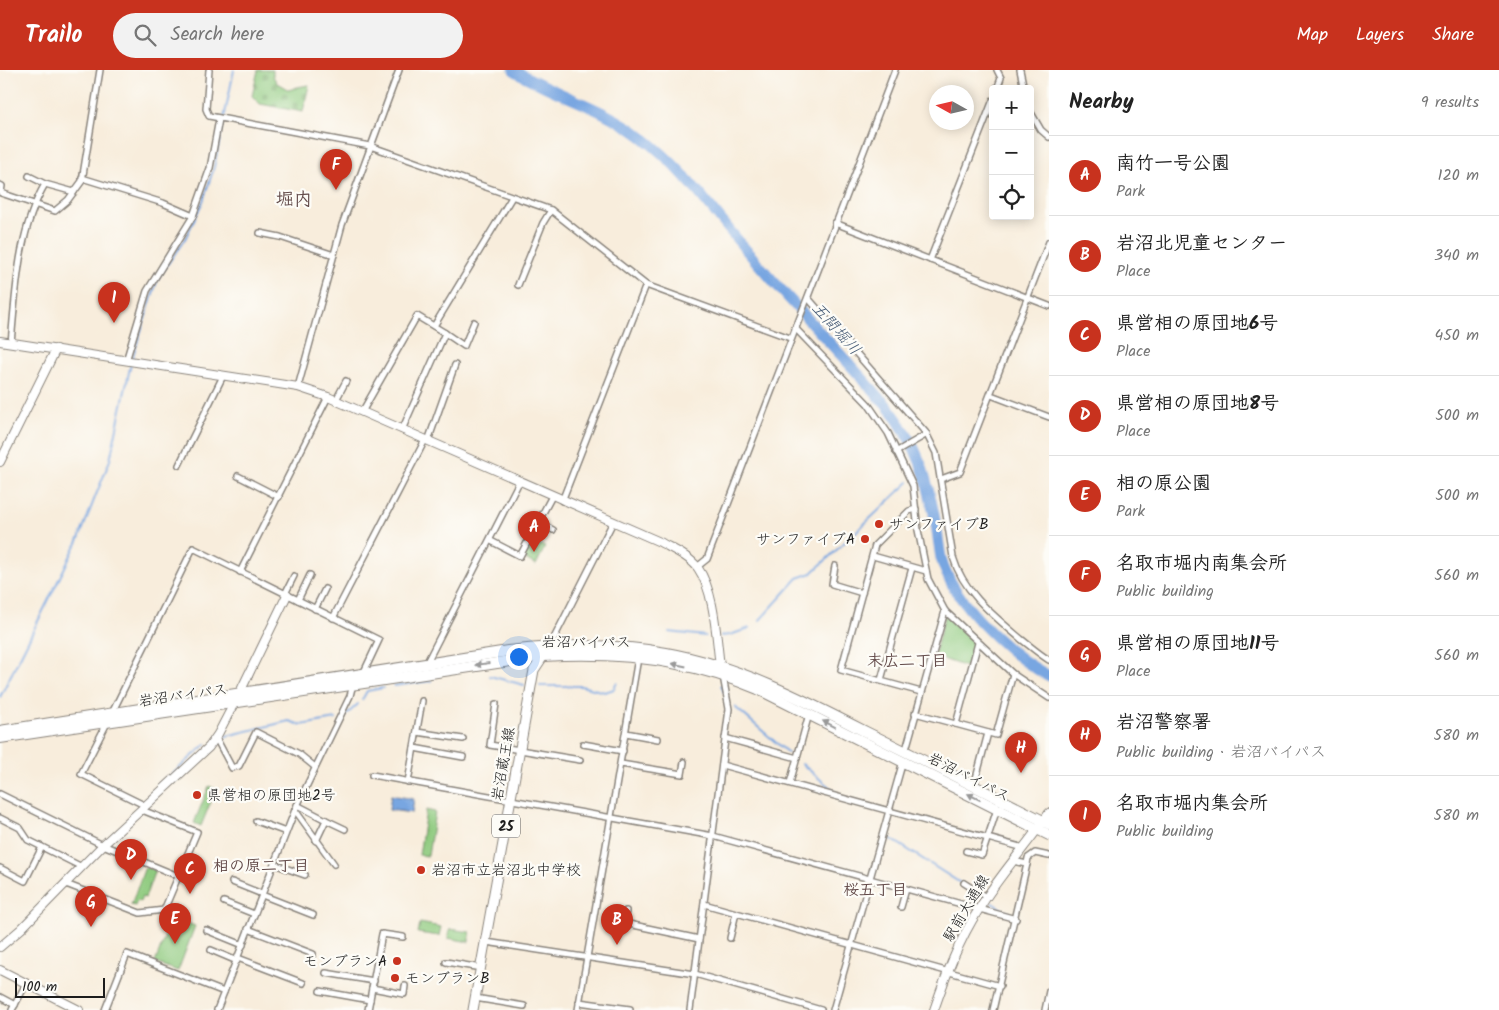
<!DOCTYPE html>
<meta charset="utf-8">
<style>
:root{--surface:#fff;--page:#f2f2f2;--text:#222;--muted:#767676;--line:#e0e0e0;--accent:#c8321e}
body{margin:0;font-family:Kalam,"Klee One",sans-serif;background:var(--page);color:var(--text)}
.controls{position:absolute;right:15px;top:15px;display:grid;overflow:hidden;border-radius:5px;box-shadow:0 2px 12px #0003}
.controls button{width:45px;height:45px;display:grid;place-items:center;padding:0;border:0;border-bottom:1px solid var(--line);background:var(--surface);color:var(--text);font:25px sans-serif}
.compass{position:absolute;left:929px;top:15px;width:45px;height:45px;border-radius:50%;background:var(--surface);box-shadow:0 2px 12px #0003;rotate:278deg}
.scale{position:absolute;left:15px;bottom:12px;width:90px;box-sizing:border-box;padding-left:5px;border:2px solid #1c1c1c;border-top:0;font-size:14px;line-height:18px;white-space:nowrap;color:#1c1c1c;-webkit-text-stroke:4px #fdfcf7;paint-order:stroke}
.you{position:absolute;left:518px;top:586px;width:18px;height:18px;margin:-12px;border:4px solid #fff;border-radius:50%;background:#1a73e8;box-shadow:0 0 0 8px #1a73e833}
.badge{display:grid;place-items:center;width:32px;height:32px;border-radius:50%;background:var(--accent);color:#fff;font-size:16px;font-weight:700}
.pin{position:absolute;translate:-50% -41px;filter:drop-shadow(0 1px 2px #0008)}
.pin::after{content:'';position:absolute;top:26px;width:18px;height:15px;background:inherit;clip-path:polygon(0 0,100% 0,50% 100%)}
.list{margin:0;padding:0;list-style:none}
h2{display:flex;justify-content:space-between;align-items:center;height:65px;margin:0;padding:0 20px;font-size:21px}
h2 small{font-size:16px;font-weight:400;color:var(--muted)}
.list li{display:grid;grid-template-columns:32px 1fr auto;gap:15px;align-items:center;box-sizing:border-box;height:80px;padding:0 20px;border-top:1px solid var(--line)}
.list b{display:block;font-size:19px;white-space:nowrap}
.list p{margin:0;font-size:16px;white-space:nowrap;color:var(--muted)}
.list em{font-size:16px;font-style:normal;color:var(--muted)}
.icon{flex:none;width:28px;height:28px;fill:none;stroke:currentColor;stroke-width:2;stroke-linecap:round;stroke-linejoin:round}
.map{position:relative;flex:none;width:1049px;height:940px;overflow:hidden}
header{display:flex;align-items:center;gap:30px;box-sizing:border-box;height:70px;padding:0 25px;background:var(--accent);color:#fff}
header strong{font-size:24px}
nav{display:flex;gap:28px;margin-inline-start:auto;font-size:18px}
.search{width:350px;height:45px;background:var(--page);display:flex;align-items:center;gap:12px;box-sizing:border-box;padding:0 18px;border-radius:28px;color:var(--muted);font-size:19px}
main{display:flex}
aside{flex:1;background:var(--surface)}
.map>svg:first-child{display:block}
</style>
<header>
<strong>Trailo</strong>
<div class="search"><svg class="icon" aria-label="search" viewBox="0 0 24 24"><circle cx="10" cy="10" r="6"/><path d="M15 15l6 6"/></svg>Search here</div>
<nav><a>Map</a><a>Layers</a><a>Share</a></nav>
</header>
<main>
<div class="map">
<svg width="1049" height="940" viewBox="0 0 1049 940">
<defs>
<pattern id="cemetery-stones" width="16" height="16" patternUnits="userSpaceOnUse" patternTransform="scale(1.25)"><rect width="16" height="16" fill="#8fca7f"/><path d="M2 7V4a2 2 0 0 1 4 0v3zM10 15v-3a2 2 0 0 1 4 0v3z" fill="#7bad6d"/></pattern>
<pattern id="water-ripples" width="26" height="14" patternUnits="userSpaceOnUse" patternTransform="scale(1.25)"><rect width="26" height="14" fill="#78a6e1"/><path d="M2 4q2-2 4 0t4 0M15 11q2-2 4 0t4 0" fill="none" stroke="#6286b6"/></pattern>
</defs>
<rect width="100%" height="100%" fill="#fdfcf7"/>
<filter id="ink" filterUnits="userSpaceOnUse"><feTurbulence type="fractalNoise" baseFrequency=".02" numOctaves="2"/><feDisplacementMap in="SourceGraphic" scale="10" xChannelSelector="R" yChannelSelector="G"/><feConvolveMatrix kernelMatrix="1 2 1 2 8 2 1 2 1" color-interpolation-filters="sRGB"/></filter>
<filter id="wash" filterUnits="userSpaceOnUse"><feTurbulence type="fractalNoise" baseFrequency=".0096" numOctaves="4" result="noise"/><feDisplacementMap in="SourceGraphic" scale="20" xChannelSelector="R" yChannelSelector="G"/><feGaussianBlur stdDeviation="1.12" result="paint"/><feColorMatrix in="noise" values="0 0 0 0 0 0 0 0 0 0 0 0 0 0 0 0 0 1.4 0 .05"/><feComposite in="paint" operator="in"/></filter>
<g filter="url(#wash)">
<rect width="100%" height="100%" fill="#f8eddc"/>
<polygon fill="url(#cemetery-stones)" stroke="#56734e" points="258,0 273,0 273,6 277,13 289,20 297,17 309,15 303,42 260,34 252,26"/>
<g fill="#8fca7f" stroke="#56734e">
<polygon points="531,470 545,477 536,495 522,487"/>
<polygon points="945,544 975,574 969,598 934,586"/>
<polygon points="209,716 216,719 201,756 194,753"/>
<polygon points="426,740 435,742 428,786 419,785"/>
<polygon points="145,797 155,800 145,828 142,827 140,832 137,831 135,836 131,835"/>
<polygon points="172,847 195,856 178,901 155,893"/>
<polygon points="420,853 441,857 439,866 418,863"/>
<polygon points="450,859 470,862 469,872 448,868"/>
</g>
<polygon fill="url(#water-ripples)" stroke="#4a617e" points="391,725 414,729 412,743 389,740"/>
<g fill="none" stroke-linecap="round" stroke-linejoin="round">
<g stroke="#78a6e1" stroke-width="2">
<polyline points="132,289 158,208 185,169 203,131 214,97 234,0"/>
<polyline points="917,410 926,408"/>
<polyline points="760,550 798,508 812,503 909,412"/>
<polyline points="669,562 705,566"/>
<polyline points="721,566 730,565 750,558"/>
<polyline points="490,606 524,615"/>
<polyline points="721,615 724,622"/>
<polyline points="394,616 431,611"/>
<polyline points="540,616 581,616 605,622 614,619 617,612"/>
<polyline points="0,627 79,469 94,430 110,390 131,293"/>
<polyline points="362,630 367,621 383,618"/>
<polyline points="735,637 788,683"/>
<polyline points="344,647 358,634"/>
<polyline points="222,667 289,651 301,655 336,649"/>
<polyline points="802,694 834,721"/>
<polyline points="167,709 206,674"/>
<polyline points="149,727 161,715"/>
<polyline points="885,765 962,814"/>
<polyline points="992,833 1009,843"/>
</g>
<path stroke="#78a6e1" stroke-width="11" d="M514,0c40,25 89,37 127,66 43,33 66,68 100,108 47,56 99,108 147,163 31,40 39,69 48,118 2,11 3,22 5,33 12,45 68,97 108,118"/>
</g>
</g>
<g filter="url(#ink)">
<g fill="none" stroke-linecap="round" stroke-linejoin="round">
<defs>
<g id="street">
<polyline points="209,0 206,39 209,46 370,76 551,140 646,215 790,268"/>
<polyline points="997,0 1001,8 997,19"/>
<polyline points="1020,0 1024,19"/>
<polyline points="1030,41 1041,60 1049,67"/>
<polyline points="82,108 163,133 193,146"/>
<polyline points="45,114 74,122"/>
<polyline points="0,115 2,116 1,123 55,141 68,130 82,111 100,0"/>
<polyline points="835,153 1049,236"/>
<polyline points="260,163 280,167 334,185"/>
<polyline points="930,190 993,30"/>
<polyline points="518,215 543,153 551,140"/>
<path d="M808,228l118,135 10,20 17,104c10,35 41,59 68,82 9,7 18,15 28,21"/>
<polyline points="434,256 512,127"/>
<polyline points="795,258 868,334 888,363 913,416 918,460 928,509 945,541 1013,604 1049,628"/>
<polyline points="445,263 464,276 474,252"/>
<path d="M11,273c5,-54 7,-112 34,-159l-16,-8"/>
<polyline points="126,291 147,221 193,146 210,98 219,49"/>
<polyline points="298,317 342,155 399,0"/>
<polyline points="991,325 1049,347"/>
<polyline points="336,330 346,311"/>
<polyline points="362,342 417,246 445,263 402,360"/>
<polyline points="428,371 455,295"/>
<polyline points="896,382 927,364"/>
<polyline points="179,395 223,306"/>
<polyline points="238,406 279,427"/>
<polyline points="941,409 960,402 1049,172"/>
<polyline points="562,431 646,215"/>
<polyline points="916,439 909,441 875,475 841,600 921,622"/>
<polyline points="538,452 553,460"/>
<polyline points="491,471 520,486 552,426"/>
<polyline points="873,486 926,501"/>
<polyline points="835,496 832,514 862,523"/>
<polyline points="697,497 707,489 895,0"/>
<polyline points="240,502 328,327"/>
<polyline points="285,524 294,506"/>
<polyline points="298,530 310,505"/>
<polyline points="315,539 325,519"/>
<polyline points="333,548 425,370"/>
<polyline points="550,576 613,452"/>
<polyline points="426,594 519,412"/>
<polyline points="881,610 912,498"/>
<polyline points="496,634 490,675 580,690"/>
<polyline points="112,643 193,478 379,570 363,604"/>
<polyline points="915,643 996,665 1013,604"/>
<polyline points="107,653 81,704 146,736"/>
<polyline points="956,654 978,573"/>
<polyline points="417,662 463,669"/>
<polyline points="626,663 658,669"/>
<polyline points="216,668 232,698 239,696 256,662 299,684 315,697"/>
<polyline points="725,668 797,688"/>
<polyline points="583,674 623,681"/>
<polyline points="414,678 463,687"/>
<polyline points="905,683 945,541"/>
<polyline points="621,694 682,704 684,692"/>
<polyline points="722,695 1024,778"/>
<polyline points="372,705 713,766 1016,849"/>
<polyline points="408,712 422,631"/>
<polyline points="790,713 809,644"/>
<polyline points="974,716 988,663"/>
<polyline points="0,724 103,775 178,806"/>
<polyline points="297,735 326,750 316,771"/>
<polyline points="295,740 334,794"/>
<polyline points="0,748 20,758 28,770 82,797"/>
<polyline points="326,750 345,759"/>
<polyline points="256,751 286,762"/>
<polyline points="966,781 982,785 997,739"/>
<polyline points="274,794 305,805"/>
<polyline points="1027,794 1028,788 1035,783 1049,786"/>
<polyline points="0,798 25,811 42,777"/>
<polyline points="232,812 262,824"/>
<polyline points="964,813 986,827"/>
<polyline points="66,814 140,843 164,840 197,762 142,740"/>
<polyline points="262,825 313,845"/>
<polyline points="224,832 254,844"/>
<polyline points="704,834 1000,916"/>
<polyline points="901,837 906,819"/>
<polyline points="626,841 624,853 699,869"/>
<polyline points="248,859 313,884"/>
<polyline points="206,860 243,875"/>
<polyline points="730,868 736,843"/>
<polyline points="486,872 695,904 821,940"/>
<polyline points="211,880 237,891"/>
<polyline points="238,888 303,913"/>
<polyline points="446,892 481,898"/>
<polyline points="326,903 374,911"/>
<polyline points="372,918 404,924 405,916"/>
<polyline points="320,921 370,930"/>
<polyline points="0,927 15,935"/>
<polyline points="475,928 524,936"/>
<polyline points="579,932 630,939"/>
<polyline points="12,940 26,914"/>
<polyline points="105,940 127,884 224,922"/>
<polyline points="217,940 295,740 350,626 353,614"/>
<polyline points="368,940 382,864 403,867"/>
<polyline points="578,940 638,588"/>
<polyline points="690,940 729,639 723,606"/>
<polyline points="833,940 903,691"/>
<polyline points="993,940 1027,794 1013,791"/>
<polyline points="1045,940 1049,921"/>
</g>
<g id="secondary">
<path d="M0,271l298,46 30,10 332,145c12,7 29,14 38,26 17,25 18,68 22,98"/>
<polyline points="0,392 56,279"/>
<polyline points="0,877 21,859 103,775 209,677 218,664 242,618 287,525"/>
<polyline points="0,900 79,940"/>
<path d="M934,940c12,-35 25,-70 45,-101 20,-34 48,-63 70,-96"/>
</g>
<polyline id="primary" points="473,940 534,600 546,582"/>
<g id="highway">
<path d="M0,661l508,-80c54,-6 105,-8 158,2 72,13 136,46 200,79 61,30 122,61 183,92"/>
<path d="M0,668l543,-82c73,-5 148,4 215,33l291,146"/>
</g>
</defs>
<use href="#street" stroke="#8a847c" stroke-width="8"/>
<use href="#secondary" stroke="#8a847c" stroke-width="10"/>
<use href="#primary" stroke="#8a847c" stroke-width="11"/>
<use href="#highway" stroke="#8a847c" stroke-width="12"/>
<use href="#street" stroke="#fff" stroke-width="5"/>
<use href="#secondary" stroke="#fff" stroke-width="8"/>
<use href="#primary" stroke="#fff" stroke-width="9"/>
<use href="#highway" stroke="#fff" stroke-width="10"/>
</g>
<defs><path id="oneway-solid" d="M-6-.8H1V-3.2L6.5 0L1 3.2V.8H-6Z" transform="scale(1.25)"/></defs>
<g fill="#999">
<use href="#oneway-solid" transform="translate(482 594) rotate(172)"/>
<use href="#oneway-solid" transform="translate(679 595) rotate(-168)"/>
<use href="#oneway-solid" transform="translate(829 654) rotate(-154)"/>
<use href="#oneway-solid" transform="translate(974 727) rotate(-153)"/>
</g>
</g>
<g fill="#c8321e" stroke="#fdfcf7" stroke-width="2">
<circle cx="879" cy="454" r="5"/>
<circle cx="865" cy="469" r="5"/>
<circle cx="197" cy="725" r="5"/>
<circle cx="421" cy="800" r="5"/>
<circle cx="397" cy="891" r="5"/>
<circle cx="395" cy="908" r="5"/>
</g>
<g text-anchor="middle" stroke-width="4.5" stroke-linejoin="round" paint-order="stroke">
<rect fill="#fdfcf7" stroke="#605f5e" stroke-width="1" x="492" y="744.5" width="28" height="23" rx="4"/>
<g font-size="14" font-weight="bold" fill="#1c1c1c">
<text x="506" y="761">25</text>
</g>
<g font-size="15" fill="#1c1c1c" stroke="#fdfcf7" text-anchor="start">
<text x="889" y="459">サンファイブB</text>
<text x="855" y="474" text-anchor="end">サンファイブA</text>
<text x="207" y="730">県営相の原団地2号</text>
<text x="431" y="805">岩沼市立岩沼北中学校</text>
<text x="387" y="896" text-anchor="end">モンブランA</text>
<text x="405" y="913">モンブランB</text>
</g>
<g font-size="15" fill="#1c1c1c" stroke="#fdfcf7">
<text x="586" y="577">岩沼バイパス</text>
<text transform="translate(183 625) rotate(-8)" y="5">岩沼バイパス</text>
<text transform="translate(503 694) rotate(-80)" y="5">岩沼蔵王線</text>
<text transform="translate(969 707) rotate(27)" y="5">岩沼バイパス</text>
<text transform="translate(966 838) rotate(-59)" y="5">駅前大通線</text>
</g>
<g font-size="16" font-style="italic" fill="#455a75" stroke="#fdfcf7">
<text transform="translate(837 258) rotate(48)" y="6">五間堀川</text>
</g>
<g font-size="16" font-weight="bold" fill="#634b4a" stroke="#fdfcf7">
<text x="907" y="596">末広二丁目</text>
<text x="261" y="801">相の原二丁目</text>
<text x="875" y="825">桜五丁目</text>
</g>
<g font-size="18" font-weight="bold" fill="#634b4a" stroke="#fdfcf7">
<text x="294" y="135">堀内</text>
</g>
</g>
</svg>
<div class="controls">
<button>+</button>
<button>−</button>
<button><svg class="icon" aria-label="locate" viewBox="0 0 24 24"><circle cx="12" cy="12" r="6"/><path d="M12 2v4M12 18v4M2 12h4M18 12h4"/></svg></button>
</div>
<svg class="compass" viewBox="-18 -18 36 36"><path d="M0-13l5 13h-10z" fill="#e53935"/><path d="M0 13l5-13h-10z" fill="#767676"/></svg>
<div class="scale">100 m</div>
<div class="you"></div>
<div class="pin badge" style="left:534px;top:482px">A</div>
<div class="pin badge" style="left:617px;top:875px">B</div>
<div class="pin badge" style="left:190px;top:824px">C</div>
<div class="pin badge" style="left:131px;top:810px">D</div>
<div class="pin badge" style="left:175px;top:874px">E</div>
<div class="pin badge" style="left:336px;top:120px">F</div>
<div class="pin badge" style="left:91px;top:857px">G</div>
<div class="pin badge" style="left:1021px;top:703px">H</div>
<div class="pin badge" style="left:114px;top:253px">I</div>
</div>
<aside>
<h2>Nearby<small>9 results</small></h2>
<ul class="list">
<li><span class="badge">A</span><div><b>南竹一号公園</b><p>Park</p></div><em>120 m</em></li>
<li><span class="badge">B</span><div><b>岩沼北児童センター</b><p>Place</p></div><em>340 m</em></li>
<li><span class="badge">C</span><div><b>県営相の原団地6号</b><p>Place</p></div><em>450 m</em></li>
<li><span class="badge">D</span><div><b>県営相の原団地8号</b><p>Place</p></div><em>500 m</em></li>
<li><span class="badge">E</span><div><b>相の原公園</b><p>Park</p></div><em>500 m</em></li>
<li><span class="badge">F</span><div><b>名取市堀内南集会所</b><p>Public building</p></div><em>560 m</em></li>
<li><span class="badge">G</span><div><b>県営相の原団地11号</b><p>Place</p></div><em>560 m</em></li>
<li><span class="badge">H</span><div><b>岩沼警察署</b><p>Public building · 岩沼バイパス</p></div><em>580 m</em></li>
<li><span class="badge">I</span><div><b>名取市堀内集会所</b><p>Public building</p></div><em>580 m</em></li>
</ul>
</aside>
</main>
